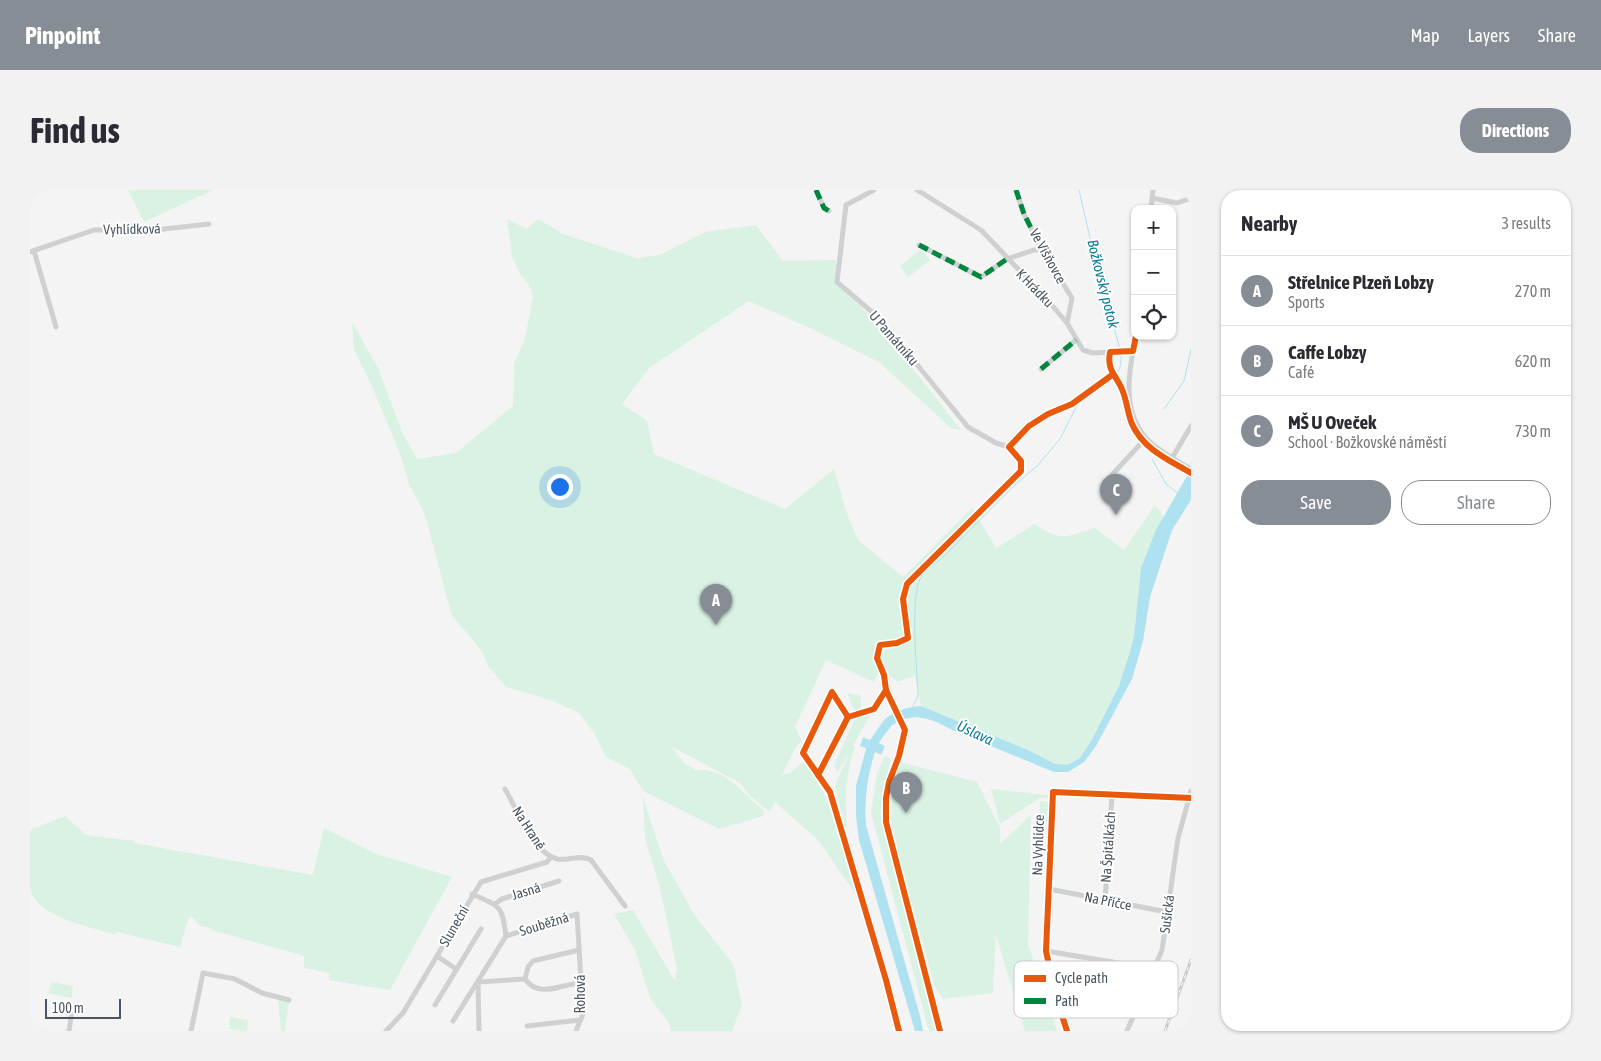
<!DOCTYPE html>
<meta charset="utf-8">
<style>
:root{--surface:#fff;--page:#f2f2f3;--text:#2b2b33;--muted:#7c7c81;--line:#e1e1e2;--accent:#868d94}
body{margin:0;font-family:"Asap Condensed",sans-serif;background:var(--page);color:var(--text)}
.controls{position:absolute;right:15px;top:15px;display:grid;overflow:hidden;border-radius:10px;box-shadow:0 1px 4px #0004}
.controls button{width:45px;height:45px;display:grid;place-items:center;padding:0;border:0;border-bottom:1px solid var(--line);background:var(--surface);color:var(--text);font:25px sans-serif}
.scale{position:absolute;left:15px;bottom:12px;width:76px;box-sizing:border-box;padding-left:5px;border:2px solid #4a5661;border-top:0;font-size:14px;line-height:18px;white-space:nowrap;color:#4a5661;-webkit-text-stroke:4px #fff;paint-order:stroke}
.you{position:absolute;left:529px;top:296px;width:18px;height:18px;margin:-12px;border:4px solid #fff;border-radius:50%;background:#1a73e8;box-shadow:0 0 0 8px #1a73e833}
.badge{display:grid;place-items:center;width:32px;height:32px;border-radius:50%;background:var(--accent);color:#fff;font-size:16px;font-weight:700}
.pin{position:absolute;translate:-50% -41px;filter:drop-shadow(0 1px 2px #0008)}
.pin::after{content:'';position:absolute;top:26px;width:18px;height:15px;background:inherit;clip-path:polygon(0 0,100% 0,50% 100%)}
.list{margin:0;padding:0;list-style:none}
h2{display:flex;justify-content:space-between;align-items:center;height:65px;margin:0;padding:0 20px;font-size:21px}
h2 small{font-size:16px;font-weight:400;color:var(--muted)}
.list li{display:grid;grid-template-columns:32px 1fr auto;gap:15px;align-items:center;box-sizing:border-box;height:70px;padding:0 20px;border-top:1px solid var(--line)}
.list b{display:block;font-size:19px;white-space:nowrap}
.list p{margin:0;font-size:16px;white-space:nowrap;color:var(--muted)}
.list em{font-size:16px;font-style:normal;color:var(--muted)}
.actions{display:flex;gap:10px;padding:15px 20px}
.actions a{flex:1;padding:11px 0;border:1px solid var(--accent);border-radius:20px;text-align:center;font-size:18px;color:var(--accent)}
.actions .main{background:var(--accent);color:#fff}
.icon{flex:none;width:28px;height:28px;fill:none;stroke:currentColor;stroke-width:2;stroke-linecap:round;stroke-linejoin:round}
.map{position:relative;flex:none;width:1161px;height:841px;overflow:hidden;border-radius:20px}
header{display:flex;align-items:center;gap:30px;box-sizing:border-box;height:70px;padding:0 25px;background:var(--accent);color:#fff}
header strong{font-size:24px}
nav{display:flex;gap:28px;margin-inline-start:auto;font-size:18px}
.intro{display:flex;align-items:center;justify-content:space-between;box-sizing:border-box;height:120px;padding:0 30px}
h1{margin:0;font-size:35px}
.button{padding:12px 22px;border-radius:20px;background:var(--accent);color:#fff;font-size:18px;font-weight:700}
main{display:flex;gap:30px;padding:0 30px}
aside{flex:1;background:var(--surface);border-radius:20px;box-shadow:0 1px 4px #0004}
.map>svg:first-child{display:block}
</style>
<header>
<strong>Pinpoint</strong>
<nav><a>Map</a><a>Layers</a><a>Share</a></nav>
</header>
<div class="intro"><h1>Find us</h1><a class="button">Directions</a></div>
<main>
<div class="map">
<svg width="1161" height="841" viewBox="0 0 1161 841">
<rect width="100%" height="100%" fill="#f4f4f4"/>
<g fill="#d9f2e3">
<polygon points="98,0 183,0 114,32"/>
<path d="M477,29l20,10 11,-10 25,15 74,24 22,-3 46,-23 51,-7 27,36 53,-1v23l40,39 85,108 -10,-2 -72,-66 -67,-33 -63,-28 -100,67 -27,36 25,17 7,33 131,55 49,-40 13,45 11,26 45,37 69,-69 24,40 39,-24c25,18 32,13 60,4l29,22 31,-45 9,12 -23,51 -7,68 -15,50 -28,55 -11,17 -13,7h-12l-25,-14 -109,-45 -6,-30 -17,6 -18,-13 -6,13 -48,-22 -31,67 7,14 -6,5 -14,29 8,-2 13,-11c31,35 40,86 52,131l-37,-53 -43,-38 -5,10 -20,-16 -10,-13 -68,-36 12,16 12,7c29,-4 48,25 68,41l-1,5 -44,13 -76,-38 -13,-22 -24,-12 -12,-24 -15,-20 -26,-12 -47,-14 -17,-20 -7,-15 -10,-13 -20,-23 -27,-101 -16,-31 -8,-28 -29,-70 -18,-36 -2,-28 26,46 24,64 15,27 39,-6 57,-47 1,-43 11,-23 8,-44 -4,-11 -9,-11 -8,-17z"/>
<polygon points="891,59 900,70 878,87 870,76"/>
<polygon points="817,503 831,506 831,523 826,525"/>
<path d="M844,519l-21,36 2,2c-11,29 -9,56 -8,87l-12,-48 14,-32 -12,19 -3,-8 22,-48z"/>
<polygon points="855,566 861,569 850,623 900,806 907,841 899,841 841,623 847,584"/>
<polygon points="869,572 947,592 970,638 970,654 1001,625 998,754 1027,841 995,841 966,745 963,803 913,809 905,797 861,639 862,606"/>
<polygon points="961,599 1018,605 1018,608 1010,608 970,634"/>
<polygon points="613,607 633,669 665,726 703,774 712,815 702,841 641,841 639,833 620,808 605,760 584,724 603,720 645,791 647,779 630,698 615,648"/>
<polygon points="1010,611 1020,612 1019,634 1009,633"/>
<path d="M35,626l21,19 48,6v2l179,32 11,-47 50,25 78,24 -62,113 -61,-10 1,-7 -26,-5v-12l-93,-26v-2l-11,-2 -8,-9h-3l-9,30 -63,-15 -3,2c-24,-7 -78,-17 -84,-46 0,-18 0,-40 0,-58z"/>
<polygon points="21,792 43,796 42,808 18,803"/>
<polygon points="248,807 259,811 255,841 251,841"/>
<polygon points="200,827 218,830 217,841 199,839"/>
</g>
<path fill="#aee2f0" d="M1161,279v31l-19,30 -22,67 -7,44 -11,38 -36,67 -12,16 -16,10h-14l-102,-42c-30,-18 -54,-19 -73,13l6,3 -4,9 -6,-2c-8,24 -11,47 -9,72l54,191 3,15h-8l-56,-191 -3,-24v-30l10,-37 -6,-3 3,-9 7,3c12,-23 25,-32 51,-34l109,45 25,13 12,1 13,-7 11,-17 28,-55 11,-35 4,-15 7,-68 15,-38z"/>
<g fill="#f4f4f4">
<polygon points="883,514 856,527 840,550 833,547 830,556 836,558 832,569 830,568 833,560 827,556 831,545 839,547 849,530 860,520"/>
<polygon points="890,527 864,537 852,552 858,556 854,566 847,566 844,573 842,572 845,562 852,565 855,556 849,553 862,535 874,529"/>
</g>
<g fill="none" stroke-linecap="round" stroke-linejoin="round">
<g stroke="#aee2f0" stroke-width="1">
<polyline points="1049,0 1065,69 1090,159"/>
<polyline points="1087,187 1089,192"/>
<path d="M1074,194c14,-8 18,-15 17,-31"/>
<polyline points="1134,219 1154,191 1161,159"/>
<polyline points="1122,269 1136,294 1148,303"/>
<path d="M882,518l6,-12c-1,-27 -8,-95 2,-117 5,-9 14,-15 22,-21l73,-73 23,-20 22,-26 17,-34 8,-7"/>
</g>
<g stroke="#ced0d2" stroke-width="5">
<polyline points="786,0 794,18 799,21"/>
<polyline points="844,0 816,15 807,92 849,128 938,237 966,253 979,257 991,271 991,281"/>
<polyline points="887,0 951,40 1014,106 1037,133 1053,160 1063,163 1103,161"/>
<polyline points="986,0 994,24 1012,60 1042,108 1037,133"/>
<polyline points="1122,8 1147,13 1161,8"/>
<polyline points="1121,19 1123,0"/>
<polyline points="889,55 951,87 977,69 1004,60 1012,60"/>
<polyline points="4,61 26,137"/>
<polyline points="0,62 64,40 125,40 179,34"/>
<path d="M1106,146c-7,33 -15,74 10,102 12,13 30,22 45,31"/>
<polyline points="1011,179 1046,150"/>
<polyline points="979,257 999,236 1018,224 1042,214 1082,185 1078,173 1080,162"/>
<polyline points="1142,268 1161,236"/>
<polyline points="1079,288 1116,248"/>
<path d="M475,599c12,20 28,64 52,70 11,2 24,-5 34,1l34,46"/>
<polyline points="1019,699 1137,722"/>
<path d="M442,704c29,13 30,11 34,42"/>
<polyline points="1075,710 1082,605"/>
<polyline points="465,714 472,709 529,691"/>
<polyline points="1016,761 1124,779"/>
<polyline points="407,766 426,779"/>
<polyline points="495,789 498,777 503,771 549,760"/>
<path d="M495,789c14,20 36,5 56,4"/>
<polyline points="405,815 451,739"/>
<polyline points="423,831 476,746 547,724 553,824 546,841"/>
<polyline points="497,836 550,830"/>
<polyline points="39,841 42,820"/>
<polyline points="161,841 173,783 205,789 232,803 259,810"/>
<polyline points="356,841 373,823 451,692 517,672 521,667"/>
<polyline points="449,841 448,792 495,789"/>
<polyline points="1037,841 1026,807 1016,761 1023,602 1161,608"/>
<polyline points="1097,841 1132,760 1148,648 1161,601"/>
</g>
<defs>
<polyline id="rail" points="1135,841 1161,770"/>
</defs>
<use href="#rail" stroke="#c9cacc" stroke-width="3"/>
<use href="#rail" stroke="#fff" stroke-width="1" stroke-dasharray="4" stroke-linecap="butt"/>
<g stroke="#00873e" stroke-width="5" stroke-dasharray="10 5" stroke-linecap="butt">
<polyline points="786,0 794,18 799,21"/>
<polyline points="986,0 994,24 1012,60"/>
<polyline points="889,55 951,87 977,69"/>
<polyline points="1011,179 1046,150"/>
</g>
<defs>
<g id="cycleway">
<path d="M1106,146l-3,15 -23,1c-3,17 4,21 11,35 6,12 6,25 11,37 11,25 37,36 59,49"/>
<polyline points="818,527 802,502 773,563 800,602 856,790 869,841"/>
<polyline points="788,585 818,527 844,519 856,500"/>
<polyline points="910,841 856,632 856,608 859,592 869,566 875,540 856,500 854,485 847,468 850,455 867,453 878,448 873,409 877,394 991,281 991,271 979,257 999,236 1018,224 1042,214 1082,185"/>
<polyline points="1037,841 1026,807 1016,761 1023,602 1161,608"/>
</g>
</defs>
<use href="#cycleway" stroke="#fff" stroke-width="9"/>
<use href="#cycleway" stroke="#e8590c" stroke-width="6"/>
</g>
<g text-anchor="middle" stroke-width="4" stroke-linejoin="round" paint-order="stroke">
<g font-size="14" fill="#4a5661" stroke="#fff">
<text transform="translate(102 39) rotate(-1)" y="5">Vyhlídková</text>
<text transform="translate(1018 66) rotate(61)" y="5">Ve Višňovce</text>
<text transform="translate(1005 98) rotate(46)" y="5">K Hrádku</text>
<text transform="translate(864 148) rotate(49)" y="5">U Památníku</text>
<text transform="translate(499 638) rotate(57)" y="5">Na Hraně</text>
<text transform="translate(1008 655) rotate(-88)" y="5">Na Vyhlídce</text>
<text transform="translate(1078 657) rotate(-86)" y="5">Na Špitálkách</text>
<text transform="translate(496 701) rotate(-17)" y="5">Jasná</text>
<text transform="translate(1078 711) rotate(11)" y="5">Na Příčce</text>
<text transform="translate(1137 724) rotate(-83)" y="5">Sušická</text>
<text transform="translate(514 734) rotate(-17)" y="5">Souběžná</text>
<text transform="translate(424 736) rotate(-60)" y="5">Sluneční</text>
<text transform="translate(550 804) rotate(-90)" y="5">Rohová</text>
</g>
<g font-size="15" font-style="italic" fill="#0c7c9b" stroke="#fff">
<text transform="translate(1073 94) rotate(76)" y="5">Božkovský potok</text>
<text transform="translate(945 543) rotate(25)" y="5">Úslava</text>
</g>
</g>
<rect x="984" y="771" width="164" height="57" rx="8" fill="#fff" stroke="#c9ccd0" stroke-width="1"/>
<rect x="994" y="785" width="22" height="7" fill="#e8590c"/>
<rect x="994" y="808" width="22" height="6" fill="#00873e"/>
<g font-size="14" fill="#4a5661">
<text x="1025" y="793">Cycle path</text>
<text x="1025" y="816">Path</text>
</g>
</svg>
<div class="controls">
<button>+</button>
<button>−</button>
<button><svg class="icon" aria-label="locate" viewBox="0 0 24 24"><circle cx="12" cy="12" r="6"/><path d="M12 2v4M12 18v4M2 12h4M18 12h4"/></svg></button>
</div>
<div class="scale">100 m</div>
<div class="you"></div>
<div class="pin badge" style="left:686px;top:435px">A</div>
<div class="pin badge" style="left:876px;top:623px">B</div>
<div class="pin badge" style="left:1086px;top:325px">C</div>
</div>
<aside>
<h2>Nearby<small>3 results</small></h2>
<ul class="list">
<li><span class="badge">A</span><div><b>Střelnice Plzeň Lobzy</b><p>Sports</p></div><em>270 m</em></li>
<li><span class="badge">B</span><div><b>Caffe Lobzy</b><p>Café</p></div><em>620 m</em></li>
<li><span class="badge">C</span><div><b>MŠ U Oveček</b><p>School · Božkovské náměstí</p></div><em>730 m</em></li>
</ul>
<div class="actions"><a class="main">Save</a><a>Share</a></div>
</aside>
</main>
